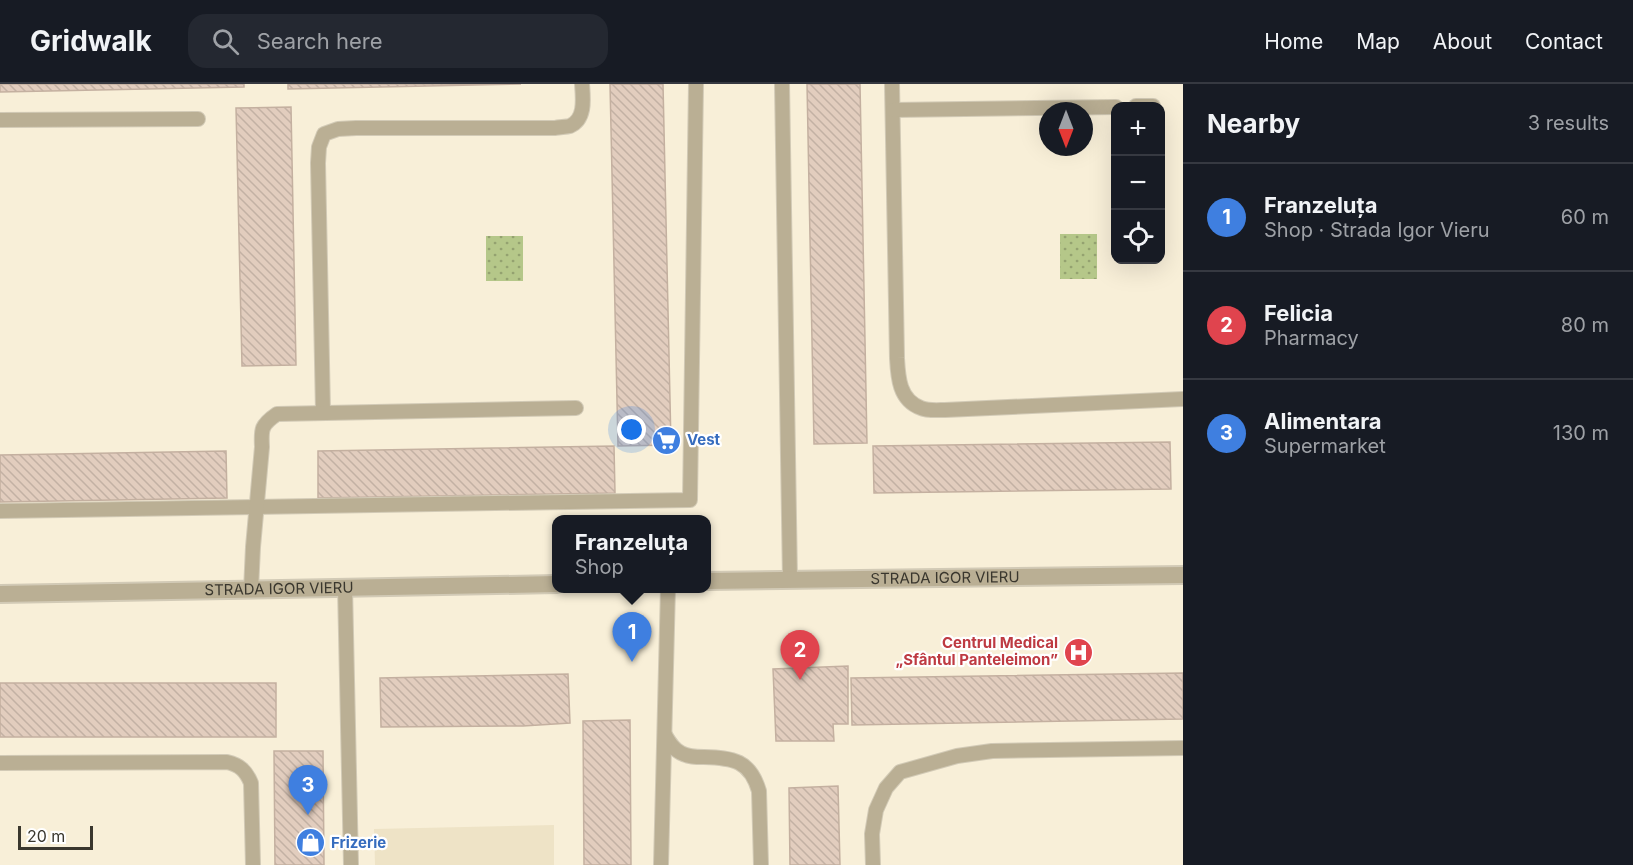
<!DOCTYPE html>
<meta charset="utf-8">
<style>
:root{--surface:#171b24;--page:#242831;--text:#f1f3f6;--muted:#9ea1a6;--line:#363941;--accent:#a6a2da}
body{margin:0;font-family:Inter,sans-serif;background:var(--page);color:var(--text)}
.controls{position:absolute;right:18px;top:18px;display:grid;overflow:hidden;border-radius:12px;box-shadow:0 6px 24px #0002}
.controls button{width:54px;height:54px;display:grid;place-items:center;padding:0;border:0;border-bottom:2px solid var(--line);background:var(--surface);color:var(--text);font:30px sans-serif}
.compass{position:absolute;left:1039px;top:18px;width:54px;height:54px;border-radius:50%;background:var(--surface);box-shadow:0 6px 24px #0002;rotate:180deg}
.scale{position:absolute;left:18px;bottom:15px;width:75px;box-sizing:border-box;padding-left:6px;border:3px solid #3a372e;border-top:0;font-size:16px;line-height:21px;white-space:nowrap;color:#3a372e;-webkit-text-stroke:4px #fff;paint-order:stroke}
.you{position:absolute;left:632px;top:346px;width:21px;height:21px;margin:-15px;border:4px solid #fff;border-radius:50%;background:#1a73e8;box-shadow:0 0 0 9px #1a73e833}
.badge{display:grid;place-items:center;width:39px;height:39px;border-radius:50%;background:var(--accent);color:#fff;font-size:20px;font-weight:700}
.pin{position:absolute;translate:-50% -50px;filter:drop-shadow(0 2px 3px #0008)}
.pin::after{content:'';position:absolute;top:32px;width:21px;height:18px;background:inherit;clip-path:polygon(0 0,100% 0,50% 100%)}
.popup{position:absolute;left:552px;top:431px;width:159px;height:78px;box-sizing:border-box;display:grid;place-content:center;border-radius:12px;background:var(--surface);filter:drop-shadow(0 2px 4px #0005);font-size:20px;white-space:nowrap;color:var(--muted)}
.popup b{font-size:22px;color:var(--text)}
.popup::after{content:'';position:absolute;left:50%;top:100%;margin-left:-12px;border:12px solid transparent;border-top-color:var(--surface)}
.list{margin:0;padding:0;list-style:none}
h2{display:flex;justify-content:space-between;align-items:center;height:78px;margin:0;padding:0 24px;font-size:26px}
h2 small{font-size:20px;font-weight:400;color:var(--muted)}
.list li{display:grid;grid-template-columns:39px 1fr auto;gap:18px;align-items:center;box-sizing:border-box;height:108px;padding:0 24px;border-top:2px solid var(--line)}
.list b{display:block;font-size:22px;white-space:nowrap}
.list p{margin:0;font-size:20px;white-space:nowrap;color:var(--muted)}
.list em{font-size:20px;font-style:normal;color:var(--muted)}
.icon{flex:none;width:33px;height:33px;fill:none;stroke:currentColor;stroke-width:2;stroke-linecap:round;stroke-linejoin:round}
.map{position:relative;flex:none;width:1183px;height:781px;overflow:hidden}
header{display:flex;align-items:center;gap:36px;box-sizing:border-box;height:84px;padding:0 30px;background:var(--surface);border-bottom:2px solid var(--line)}
header strong{font-size:28px}
nav{display:flex;gap:33px;margin-inline-start:auto;font-size:21px}
.search{width:420px;height:54px;background:var(--page);display:flex;align-items:center;gap:15px;box-sizing:border-box;padding:0 21px;border-radius:18px;color:var(--muted);font-size:22px}
main{display:flex}
aside{flex:1;background:var(--surface)}
.map>svg:first-child{display:block}
</style>
<header>
<strong>Gridwalk</strong>
<div class="search"><svg class="icon" aria-label="search" viewBox="0 0 24 24"><circle cx="10" cy="10" r="6"/><path d="M15 15l6 6"/></svg>Search here</div>
<nav><a>Home</a><a>Map</a><a>About</a><a>Contact</a></nav>
</header>
<main>
<div class="map">
<svg width="1183" height="781" viewBox="0 0 1183 781">
<defs>
<pattern id="grass-dots" width="8" height="8" patternUnits="userSpaceOnUse" patternTransform="scale(1.5)"><rect width="8" height="8" fill="#b5c789"/><path d="M2 2h.1M6 6h.1" fill="none" stroke="#94a270" stroke-width="1.8" stroke-linecap="round"/></pattern>
<pattern id="building-back-hatch" width="6" height="6" patternUnits="userSpaceOnUse" patternTransform="scale(1.5)"><rect width="6" height="6" fill="#e2cdbe"/><path d="M-1 5l2 2M0 0l6 6M5-1l2 2" fill="none" stroke="#c3b1a4"/></pattern>
</defs>
<rect width="100%" height="100%" fill="#f8efd8"/>
<polygon fill="#eee3c6" points="554,741 554,781 375,781 374,745"/>
<g fill="url(#grass-dots)">
<rect x="1060" y="150" width="37" height="45"/>
<rect x="486" y="152" width="37" height="45"/>
</g>
<g fill="url(#building-back-hatch)" stroke="#c4b0a0" stroke-width="1.5">
<polygon points="0,0 244,0 244,3 0,8"/>
<polygon points="288,0 521,0 288,5"/>
<polygon points="610,0 663,0 671,361 618,362"/>
<polygon points="807,0 860,0 867,359 814,360"/>
<polygon points="291,23 296,281 242,282 236,24"/>
<polygon points="1170,358 1171,405 874,409 873,362"/>
<polygon points="614,362 615,409 318,414 318,367"/>
<polygon points="226,367 227,414 0,418 0,371"/>
<polygon points="848,582 848,640 833,640 834,657 776,657 773,585"/>
<polygon points="1183,589 1183,635 852,641 851,594"/>
<polygon points="568,590 570,639 523,642 381,643 380,594"/>
<rect x="0" y="599" width="276" height="54"/>
<polygon points="630,636 631,781 584,781 583,637"/>
<polygon points="274,667 323,667 324,781 275,781"/>
<polygon points="838,702 840,781 790,781 789,704"/>
</g>
<g fill="none" stroke-linecap="round" stroke-linejoin="round">
<defs>
<g id="service">
<polyline points="782,0 790,496"/>
<path d="M892,0l5,274c1,19 2,42 24,50 6,3 17,2 24,2l238,-11"/>
<polyline points="1136,22 1153,22"/>
<polyline points="893,26 1116,23"/>
<polyline points="0,36 198,35"/>
<path d="M323,328l-5,-249 1,-16 5,-13 14,-5 18,-1h199c4,-1 11,-1 15,-2 16,-7 13,-28 12,-42"/>
<polyline points="0,427 690,416 696,0"/>
<polyline points="345,503 351,781"/>
<path d="M251,506l2,-43 9,-100c-1,-18 -1,-22 15,-33l299,-6"/>
<path d="M665,651c4,7 8,14 16,18 7,4 15,4 23,4 29,1 46,3 55,34l2,74"/>
<path d="M0,679l227,-1c13,3 19,9 24,21l2,82"/>
<polyline points="661,781 668,504"/>
<polyline points="873,781 872,750 876,726 886,704 900,688 957,672 992,667 1183,664"/>
</g>
<g id="tertiary">
<path id="s1" d="M707,497l476,-6"/>
<path id="s2" d="M0,510l557,-10"/>
</g>
</defs>
<use href="#service" stroke="#d2cab6" stroke-width="16"/>
<use href="#tertiary" stroke="#d2cab6" stroke-width="20"/>
<use href="#service" stroke="#baaf94" stroke-width="14"/>
<use href="#tertiary" stroke="#baaf94" stroke-width="16"/>
</g>
<defs>
<symbol id="supermarket-disc" viewBox="-11 -11 22 22"><circle r="9.5" fill="#3f7fe0" stroke="#fff"/><path d="M-6-5.5h2.5l.6 2H6L4.5 2H-2.5L-4.4-4H-6ZM-1.5 3.2a1.3 1.3 0 1 0 .1 0ZM3 3.2a1.3 1.3 0 1 0 .1 0Z" fill="#fff"/></symbol>
<symbol id="hospital-disc" viewBox="-11 -11 22 22"><circle r="9.5" fill="#e0444e" stroke="#fff"/><path d="M-5-5h3v3.5h4V-5h3V5h-3V1.5h-4V5h-3Z" fill="#fff"/></symbol>
<symbol id="shop-disc" viewBox="-11 -11 22 22"><circle r="9.5" fill="#3f7fe0" stroke="#fff"/><path d="M-5-2.5h2.3a2.7 3.5 0 0 1 5.4 0H5L5.5 6h-11ZM-1.5-2.5h3a1.5 2.3 0 0 0-3 0Z" fill="#fff"/></symbol>
</defs>
<g fill-rule="evenodd">
<use href="#supermarket-disc" x="650" y="340" width="33" height="33"/>
<use href="#hospital-disc" x="1062" y="552" width="33" height="33"/>
<use href="#shop-disc" x="294" y="742" width="33" height="33"/>
</g>
<g text-anchor="middle" stroke-width="4.5" stroke-linejoin="round" paint-order="stroke">
<g font-size="15" font-weight="bold" fill="#366cbe" stroke="#fff" text-anchor="start">
<text x="687" y="361">Vest</text>
<text x="331" y="764">Frizerie</text>
</g>
<g font-size="15" fill="#3a372e" stroke="#fff">
<text dy="5" stroke="none"><textPath href="#s1" startOffset="238">STRADA IGOR VIERU</textPath></text>
<text dy="5" stroke="none"><textPath href="#s2" startOffset="279">STRADA IGOR VIERU</textPath></text>
</g>
<g font-size="15" font-weight="bold" fill="#be3a42" stroke="#fff" text-anchor="end">
<text x="1058" y="564">Centrul Medical<tspan x="1058" dy="17">„Sfântul Panteleimon”</tspan></text>
</g>
</g>
</svg>
<div class="controls">
<button>+</button>
<button>−</button>
<button><svg class="icon" aria-label="locate" viewBox="0 0 24 24"><circle cx="12" cy="12" r="6"/><path d="M12 2v4M12 18v4M2 12h4M18 12h4"/></svg></button>
</div>
<svg class="compass" viewBox="-18 -18 36 36"><path d="M0-13l5 13h-10z" fill="#e53935"/><path d="M0 13l5-13h-10z" fill="#9ea1a6"/></svg>
<div class="scale">20 m</div>
<div class="you"></div>
<div class="pin badge" style="left:632px;top:578px;background:#3f7fe0">1</div>
<div class="popup"><b>Franzeluța</b>Shop</div>
<div class="pin badge" style="left:800px;top:596px;background:#e0444e">2</div>
<div class="pin badge" style="left:308px;top:731px;background:#3f7fe0">3</div>
</div>
<aside>
<h2>Nearby<small>3 results</small></h2>
<ul class="list">
<li><span class="badge" style="background:#3f7fe0">1</span><div><b>Franzeluța</b><p>Shop · Strada Igor Vieru</p></div><em>60 m</em></li>
<li><span class="badge" style="background:#e0444e">2</span><div><b>Felicia</b><p>Pharmacy</p></div><em>80 m</em></li>
<li><span class="badge" style="background:#3f7fe0">3</span><div><b>Alimentara</b><p>Supermarket</p></div><em>130 m</em></li>
</ul>
</aside>
</main>
